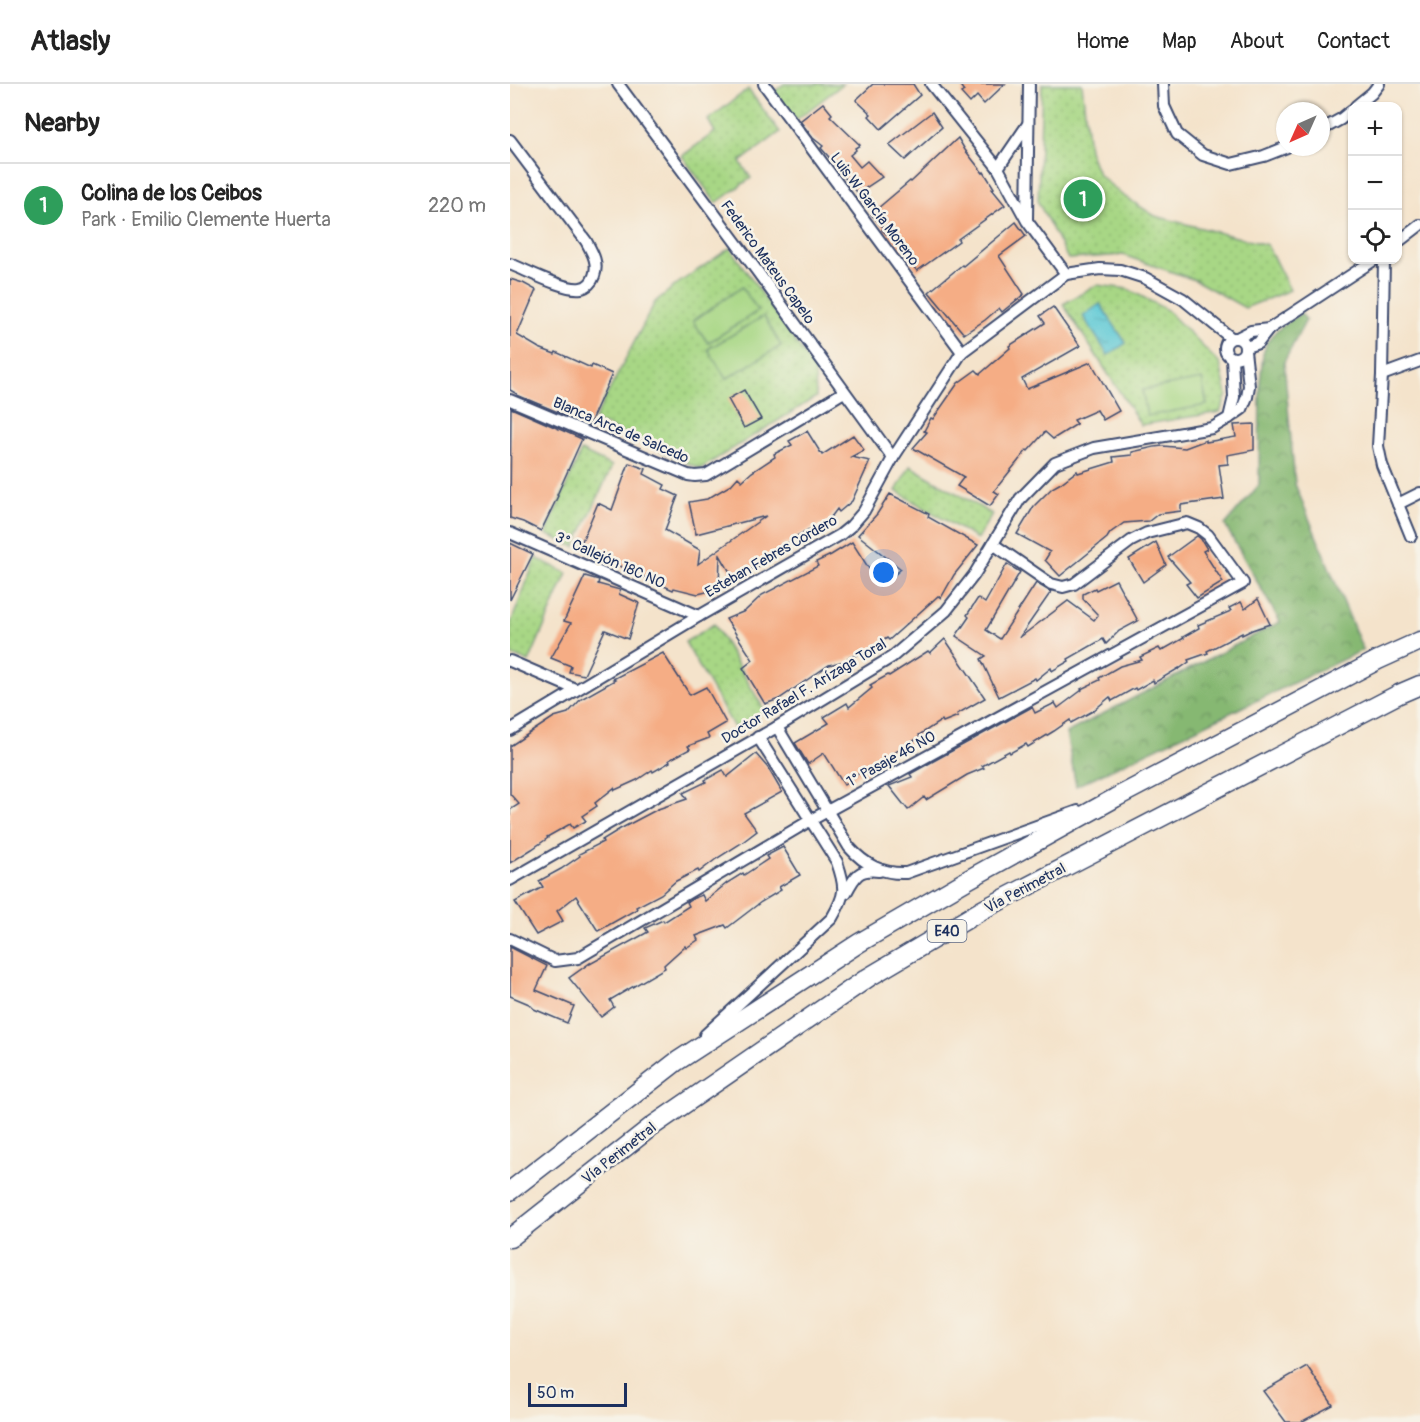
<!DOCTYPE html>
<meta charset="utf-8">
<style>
:root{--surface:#fff;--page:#f2f2f2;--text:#222;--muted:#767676;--line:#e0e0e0;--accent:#0b8043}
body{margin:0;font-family:Pangolin,sans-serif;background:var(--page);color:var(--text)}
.controls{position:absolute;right:18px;top:18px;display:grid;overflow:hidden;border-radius:12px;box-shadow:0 2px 4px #0004}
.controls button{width:54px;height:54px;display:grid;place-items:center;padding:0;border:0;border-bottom:2px solid var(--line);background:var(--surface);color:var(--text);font:30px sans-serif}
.compass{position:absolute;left:766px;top:18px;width:54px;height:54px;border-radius:50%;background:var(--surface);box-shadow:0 2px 4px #0004;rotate:225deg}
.scale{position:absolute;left:18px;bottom:15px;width:99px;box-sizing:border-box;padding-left:6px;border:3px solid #1b2f5e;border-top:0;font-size:16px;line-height:21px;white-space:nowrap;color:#1b2f5e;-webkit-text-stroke:4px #f7f3e8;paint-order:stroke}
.you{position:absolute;left:374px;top:489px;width:21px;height:21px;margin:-15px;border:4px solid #fff;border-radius:50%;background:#1a73e8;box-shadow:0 0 0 9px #1a73e833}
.badge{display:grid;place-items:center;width:39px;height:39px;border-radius:50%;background:var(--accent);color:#fff;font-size:20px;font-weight:700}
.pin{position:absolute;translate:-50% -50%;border:3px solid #fff;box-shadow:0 2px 6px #0006}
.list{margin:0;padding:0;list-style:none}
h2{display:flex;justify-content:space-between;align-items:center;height:78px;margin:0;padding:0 24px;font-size:26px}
h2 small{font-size:20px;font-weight:400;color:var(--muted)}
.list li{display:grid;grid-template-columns:39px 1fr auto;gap:18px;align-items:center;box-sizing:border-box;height:84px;padding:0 24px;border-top:2px solid var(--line)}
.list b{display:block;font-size:22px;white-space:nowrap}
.list p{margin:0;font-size:20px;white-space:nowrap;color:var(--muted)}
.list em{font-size:20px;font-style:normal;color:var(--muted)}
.icon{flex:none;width:33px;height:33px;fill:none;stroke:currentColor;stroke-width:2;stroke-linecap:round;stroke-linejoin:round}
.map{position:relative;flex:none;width:910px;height:1338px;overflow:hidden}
header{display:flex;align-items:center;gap:36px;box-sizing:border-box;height:84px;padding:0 30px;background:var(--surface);border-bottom:2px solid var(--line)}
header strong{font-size:28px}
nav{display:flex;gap:33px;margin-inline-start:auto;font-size:21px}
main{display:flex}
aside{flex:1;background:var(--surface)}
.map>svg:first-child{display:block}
</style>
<header>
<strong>Atlasly</strong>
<nav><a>Home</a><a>Map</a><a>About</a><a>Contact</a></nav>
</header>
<main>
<aside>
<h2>Nearby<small></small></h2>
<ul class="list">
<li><span class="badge" style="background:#2e9e5b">1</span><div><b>Colina de los Ceibos</b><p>Park · Emilio Clemente Huerta</p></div><em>220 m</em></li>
</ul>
</aside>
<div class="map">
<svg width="910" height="1338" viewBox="0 0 910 1338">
<defs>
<pattern id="green-dots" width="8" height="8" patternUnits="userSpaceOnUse" patternTransform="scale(1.5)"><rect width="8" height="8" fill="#a8d785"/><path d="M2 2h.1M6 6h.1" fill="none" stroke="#90b975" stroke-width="1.8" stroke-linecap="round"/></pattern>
<pattern id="forest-crowns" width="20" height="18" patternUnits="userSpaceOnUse" patternTransform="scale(1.5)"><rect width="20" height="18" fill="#86b872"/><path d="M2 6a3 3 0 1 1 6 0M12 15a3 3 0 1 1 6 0" fill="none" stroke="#6d9661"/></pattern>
<pattern id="water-ripples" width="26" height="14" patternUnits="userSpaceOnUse" patternTransform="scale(1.5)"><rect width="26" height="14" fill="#5dc9d5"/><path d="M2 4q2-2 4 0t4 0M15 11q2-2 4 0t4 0" fill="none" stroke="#4ca4b0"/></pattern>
</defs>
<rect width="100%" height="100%" fill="#f7f3e8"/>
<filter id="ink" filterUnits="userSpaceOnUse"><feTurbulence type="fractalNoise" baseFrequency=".0167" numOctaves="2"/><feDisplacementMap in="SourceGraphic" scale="12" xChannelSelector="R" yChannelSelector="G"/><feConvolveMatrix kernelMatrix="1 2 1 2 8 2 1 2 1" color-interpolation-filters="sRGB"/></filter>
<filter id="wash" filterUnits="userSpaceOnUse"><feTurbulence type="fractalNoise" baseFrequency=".008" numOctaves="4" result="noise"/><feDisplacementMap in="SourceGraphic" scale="24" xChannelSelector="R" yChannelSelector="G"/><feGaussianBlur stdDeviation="1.35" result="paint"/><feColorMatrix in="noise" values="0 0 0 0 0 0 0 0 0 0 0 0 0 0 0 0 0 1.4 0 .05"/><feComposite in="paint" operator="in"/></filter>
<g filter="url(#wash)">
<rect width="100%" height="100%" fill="#f4e3cb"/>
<g fill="url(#green-dots)" stroke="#628372" stroke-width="1.5">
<polygon points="274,0 333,0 286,36 264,8"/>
<polygon points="532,0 572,0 579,66 588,90 612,111 645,132 757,161 780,206 735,224 685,196 613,171 558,175 528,118"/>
<polygon points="238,5 270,48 230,78 241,94 206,119 172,72 205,48 198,36"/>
<polygon points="220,164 305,286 306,313 190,385 84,336 145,218 167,200"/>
<polygon points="587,201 618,205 657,226 710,280 717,311 710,328 631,341 553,220"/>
<polygon points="71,367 102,382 65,463 36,450"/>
<polygon points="400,382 482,430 467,455 386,407"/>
<polygon points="26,474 57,489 19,578 0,570 0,541"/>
<polygon points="204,540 255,627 225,645 175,558"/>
</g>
<polygon fill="url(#forest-crowns)" stroke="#507468" stroke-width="1.5" points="791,229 796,236 774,278 785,400 853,566 566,702 556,649 770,538 715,441 749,401 750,299 753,270 757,258 765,248"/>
<g fill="#a8d785" stroke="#628372" stroke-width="1.5">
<polygon points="232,203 248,227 198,259 183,237"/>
<polygon points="254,232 271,262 216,295 198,265"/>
<polygon points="692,295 697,321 637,332 632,306"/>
</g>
<polygon fill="url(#water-ripples)" stroke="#3c7c9a" stroke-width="1.5" points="590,220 616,259 598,271 573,232"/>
<g id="blocks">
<g fill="#f5ad85">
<polygon points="363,0 403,0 410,11 371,45 359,32 361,30 346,16"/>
<polygon points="449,0 495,0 474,20 467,12 460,19 451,9 454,7"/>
<polygon points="313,19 322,30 320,32 350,61 345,64 346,66 340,71 350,83 357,77 372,93 348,109 324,81 325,80 311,64 313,62 303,54 290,37"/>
<polygon points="422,28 432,43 395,76 379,61"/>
<polygon points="448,54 455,66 473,89 474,88 484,104 482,105 495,121 448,155 449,157 407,187 397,174 400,172 372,146 374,144 361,130 400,97 401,98"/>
<polygon points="506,138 516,152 489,172 514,210 492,228 489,224 475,236 454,250 419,208 452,181 453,182"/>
<polygon points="0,195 13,199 26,206 7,251 29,264 45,270 46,268 81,284 82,281 102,290 79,341 7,311 7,310 0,306"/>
<polygon points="543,223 570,262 512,295 517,305 581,278 609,327 593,336 587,326 564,336 567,340 543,355 535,348 518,367 517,366 484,407 489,410 480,422 447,402 454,393 403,364 417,348 414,347 421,334 423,335 448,299 466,286 470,290 500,264 499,262 535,239 530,232"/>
<polygon points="234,306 251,335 234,344 218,315"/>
<polygon points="1,324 72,355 47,411 48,412 31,447 13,438 0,434"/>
<polygon points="744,340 744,366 717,371 718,380 709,381 714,415 671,421 671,427 648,430 639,437 614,439 600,449 597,454 550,492 535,476 540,468 507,450 524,422 542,404 551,399 567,387 568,389 604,378 603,373 622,371 622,368 644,363 653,362 675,364 696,356 696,358 726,353 724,341"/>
<polygon points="297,347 312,371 343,351 354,366 341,373 360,377 342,417 329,428 327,425 315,441 313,439 287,452 288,455 270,462 272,466 257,475 247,484 246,482 224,495 210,471 209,505 188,510 164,504 163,506 69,464 88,419 102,426 119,379 136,385 134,390 155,401 153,405 168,412 155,446 190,466 188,480 256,432 186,450 179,418 197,415 221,401 228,393 232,397 242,388 265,373 264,370 282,361 279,357"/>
<polygon points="380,410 419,430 418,433 468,461 444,491 431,514 428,512 379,556 377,554 357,567 338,574 339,576 319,581 269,615 255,620 233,584 243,576 216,535 235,527 252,511 308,482 306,478 321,471 342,458 370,502 380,495 391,485 348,451 367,430"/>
<polygon points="687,452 691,455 697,465 693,467 713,498 687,514 676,500 680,498 658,473"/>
<polygon points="646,458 656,481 633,498 619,475"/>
<polygon points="0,459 23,470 0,516"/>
<polygon points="497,480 510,488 476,546 490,555 526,499 541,508 509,554 558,517 584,536 588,531 573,515 573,510 585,504 586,506 606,496 628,537 609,547 596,560 593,555 558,575 559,577 542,587 541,584 526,596 525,594 489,613 471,575 476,572 446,552 459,533 457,531 468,514 475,519"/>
<polygon points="75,492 89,496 88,500 110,506 109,510 129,519 118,555 95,546 74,591 59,588 61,582 41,574 61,539 54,537"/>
<polygon points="748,515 760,540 742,546 732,551 732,549 697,567 698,569 678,576 679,578 669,585 669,584 644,599 643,596 626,606 625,604 602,617 600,613 583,627 561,639 560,636 544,647 518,663 516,660 500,669 499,667 472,682 474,684 457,691 416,716 414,713 398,726 379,702 402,693 400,690 522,623 525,629 545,619 548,624 572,606 571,605 590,596 589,594 610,582 632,576 630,573 649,564 651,567 674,554 673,553 689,544 688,541 721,527 719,524 731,518 735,525"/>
<polygon points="435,555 475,614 447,630 448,632 433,638 432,636 409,651 410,653 387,667 374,678 354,690 352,687 334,701 314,669 298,680 285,659 319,639 314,633 337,619 339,623 362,604 360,601 378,591 379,592 418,567 420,569"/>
<polygon points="153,569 180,611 196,603 216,639 197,650 199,654 178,662 180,665 159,676 160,678 143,688 142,686 127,696 105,706 104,704 85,719 87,722 72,732 76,737 63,744 60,740 37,753 38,754 22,765 0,779 0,726 9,720 0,710 0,662 44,633 58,629 71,615 105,596 103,595"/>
<polygon points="246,670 258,684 272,708 234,729 247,747 230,760 206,775 189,788 188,786 166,797 151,810 126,823 127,825 88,847 66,812 47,827 53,837 26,851 5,818 33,803 29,797 51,785 70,772 69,770 93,758 92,756 110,745 148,725 177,715 173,709 196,698 195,696 213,686 217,693"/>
<polygon points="273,763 290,791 269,803 271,806 251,818 217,844 215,841 186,852 188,856 176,864 175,862 154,881 155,884 100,916 104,923 91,933 59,894 80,879 80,880 138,848 135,844 153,836 154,838 179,822 177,818 184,814 192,811 195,817 217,799 233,789 234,791 258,775 256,772"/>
<polygon points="0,863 37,882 26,906 64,922 57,939 24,925 19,920 0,912"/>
<polygon points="797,1282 823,1321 791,1338 776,1338 753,1307"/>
</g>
</g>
</g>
<g filter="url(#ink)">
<use href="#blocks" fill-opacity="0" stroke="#3c4a6e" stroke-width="1.5"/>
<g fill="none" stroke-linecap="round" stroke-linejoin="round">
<defs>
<g id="minor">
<polyline points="108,0 247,187 383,374"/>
<polyline points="254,0 452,268"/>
<polyline points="421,0 488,84 517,137 556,190"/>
<polyline points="653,0 654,22 667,50 693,71 721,80 754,72 777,63"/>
<polyline points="846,22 862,9 869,0"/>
<polyline points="811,46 831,35 842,26"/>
<path d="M0,56l76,101c6,11 13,22 8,35 -2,6 -7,11 -13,12 -16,3 -55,-18 -71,-24"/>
<polyline points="488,84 518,40"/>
<polyline points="517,135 519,0"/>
<polyline points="888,158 910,141"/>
<polyline points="874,176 872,291 868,362 872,381 901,452"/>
<polyline points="729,253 741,247 759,245"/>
<circle cx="725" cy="264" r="10"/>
<polyline points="736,263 748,259 759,245 864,176"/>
<polyline points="872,291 910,277"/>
<polyline points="0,316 178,391 185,392 196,391 334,308"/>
<polyline points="719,334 724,313 722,274"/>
<polyline points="888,420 910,409"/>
<polyline points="0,449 189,532"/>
<polyline points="0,577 65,605"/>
<path d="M267,643l72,120c16,18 33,27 57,26l172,-62"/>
<polyline points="0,646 189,532 330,451 341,442 354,427 383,374 452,268 556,190 590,185 610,186 635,194 673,215 721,254"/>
<polyline points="0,796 267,643 382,573 436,527 464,491 510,415 545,379 584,364 702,344 719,334 732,325 737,313 739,302 735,267"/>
<path d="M336,809c9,-17 13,-25 33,-22"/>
<polyline points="0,855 45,877 68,874 301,736 733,499 698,451 689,444 677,439 637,449 621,457 564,500 553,503 541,500 483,460"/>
<path d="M195,951l127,-117c14,-24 14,-30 5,-56l-79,-125"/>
</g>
<g id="trunk">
<polyline points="0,1107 166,978 349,859 459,795 605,714 868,576 910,557"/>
<polyline points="0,1154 141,1043 359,893 474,825 889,610 910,601"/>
</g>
</defs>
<use href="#minor" stroke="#3c4a6e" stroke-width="14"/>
<use href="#trunk" stroke="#3c4a6e" stroke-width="21"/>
<use href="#minor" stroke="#fff" stroke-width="10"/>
<use href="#trunk" stroke="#fff" stroke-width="18"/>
</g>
</g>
<g text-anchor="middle" stroke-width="5" stroke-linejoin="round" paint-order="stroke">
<rect fill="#f7f3e8" stroke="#5d6a87" stroke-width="1.5" x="417.5" y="836" width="39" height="22" rx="4.5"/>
<g font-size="14" font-weight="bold" fill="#1b2f5e">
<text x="437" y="852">E40</text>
</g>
<g font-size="15" fill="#1b2f5e" stroke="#f7f3e8">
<text transform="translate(365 125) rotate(53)" y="5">Luis W García Moreno</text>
<text transform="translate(258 178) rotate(54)" y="5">Federico Mateus Capelo</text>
<text transform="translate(111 346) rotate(23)" y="5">Blanca Arce de Salcedo</text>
<text transform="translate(261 472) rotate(-30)" y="5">Esteban Febres Cordero</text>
<text transform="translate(100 476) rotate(24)" y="5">3° Callejón 18C NO</text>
<text transform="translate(294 607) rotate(-31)" y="5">Doctor Rafael F. Arízaga Toral</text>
<text transform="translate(381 675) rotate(-29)" y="5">1° Pasaje 46 NO</text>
<text transform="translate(515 804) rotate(-28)" y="5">Vía Perimetral</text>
<text transform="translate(109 1069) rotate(-38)" y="5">Vía Perimetral</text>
</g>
</g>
</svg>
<div class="controls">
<button>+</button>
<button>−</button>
<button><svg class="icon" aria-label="locate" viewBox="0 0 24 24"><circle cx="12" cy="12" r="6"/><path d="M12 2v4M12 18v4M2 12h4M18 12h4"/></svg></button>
</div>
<svg class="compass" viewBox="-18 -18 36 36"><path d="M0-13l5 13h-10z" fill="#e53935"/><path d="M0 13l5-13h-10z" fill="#767676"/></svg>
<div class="scale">50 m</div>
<div class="you"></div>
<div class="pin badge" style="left:573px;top:115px;background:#2e9e5b">1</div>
</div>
</main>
